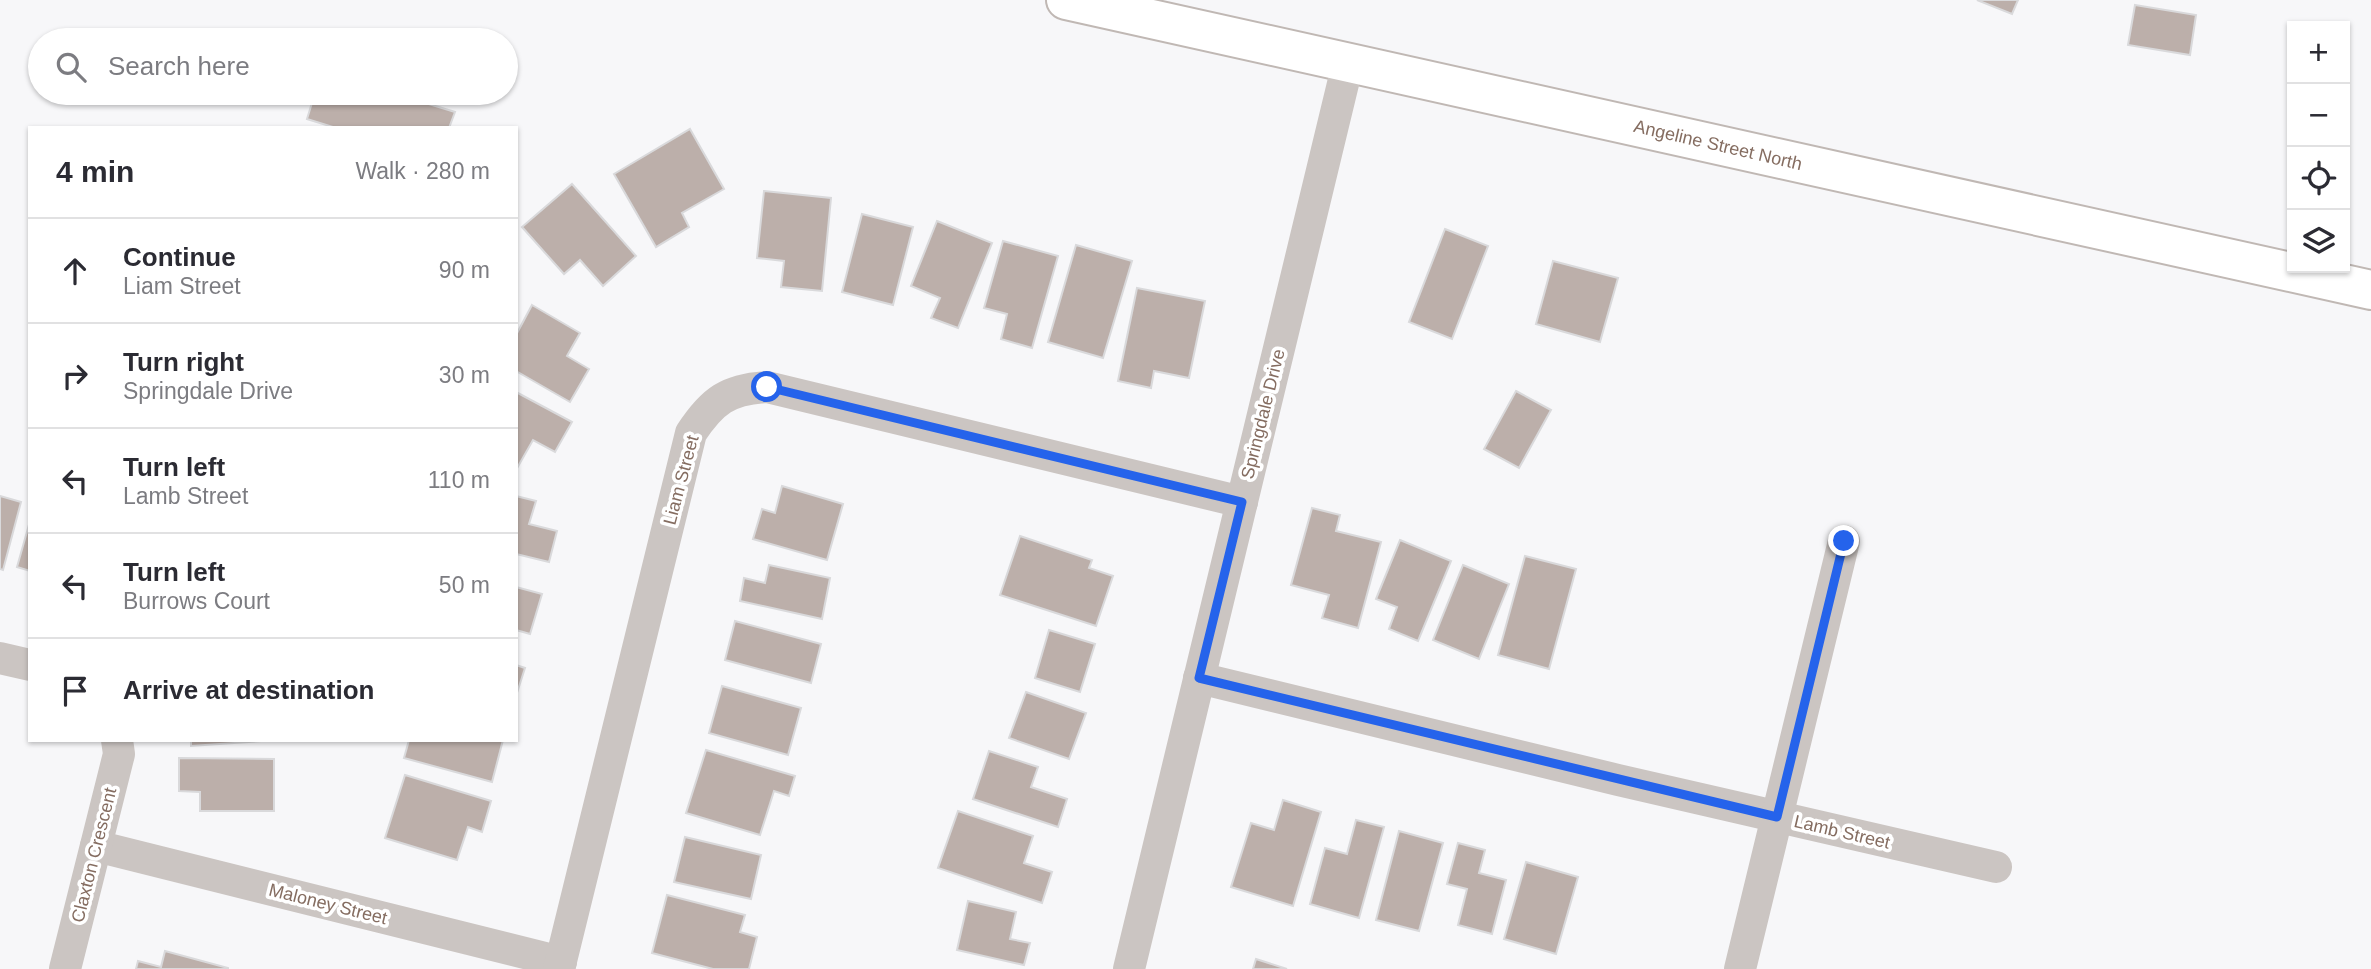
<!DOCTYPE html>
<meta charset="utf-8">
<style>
:root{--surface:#fff;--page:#f2f2f3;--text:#2b2b33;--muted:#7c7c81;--line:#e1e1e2}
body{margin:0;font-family:Arial,sans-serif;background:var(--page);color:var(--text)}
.controls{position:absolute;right:21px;top:21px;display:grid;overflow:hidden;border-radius:0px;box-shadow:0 2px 5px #0004}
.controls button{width:63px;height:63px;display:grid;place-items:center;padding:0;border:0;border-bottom:2px solid var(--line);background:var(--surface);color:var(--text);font:35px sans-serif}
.stop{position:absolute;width:21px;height:21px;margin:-16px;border:5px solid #2563eb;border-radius:50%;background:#fff}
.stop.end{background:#2563eb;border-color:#fff;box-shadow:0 2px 7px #0008}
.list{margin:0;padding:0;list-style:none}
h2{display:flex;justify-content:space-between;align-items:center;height:91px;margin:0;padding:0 28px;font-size:30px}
h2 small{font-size:23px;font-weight:400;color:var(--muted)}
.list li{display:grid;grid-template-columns:46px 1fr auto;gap:21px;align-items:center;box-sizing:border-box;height:105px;padding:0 28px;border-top:2px solid var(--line)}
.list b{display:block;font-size:26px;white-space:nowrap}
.list p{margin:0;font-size:23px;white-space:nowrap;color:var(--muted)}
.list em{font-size:23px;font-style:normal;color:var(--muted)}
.icon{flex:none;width:38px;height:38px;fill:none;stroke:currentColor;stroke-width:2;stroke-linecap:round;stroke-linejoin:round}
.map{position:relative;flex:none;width:2371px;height:969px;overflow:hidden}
.search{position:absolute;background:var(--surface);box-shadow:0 2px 5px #0004;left:28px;top:28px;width:490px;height:77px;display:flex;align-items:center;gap:18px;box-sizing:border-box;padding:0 24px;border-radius:38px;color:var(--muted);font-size:26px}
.panel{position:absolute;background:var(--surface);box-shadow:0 2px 5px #0004;left:28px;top:126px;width:490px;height:616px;border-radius:0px}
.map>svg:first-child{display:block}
</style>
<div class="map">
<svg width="2371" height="969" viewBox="0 0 2371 969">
<rect width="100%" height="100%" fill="#f7f7f9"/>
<g fill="#bcafaa" stroke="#d9d9db" stroke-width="2">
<polygon points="1977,0 2018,0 2012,14"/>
<polygon points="2135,5 2196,15 2190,55 2128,45"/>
<polygon points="129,93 176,93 175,101"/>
<polygon points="315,93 393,93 455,112 449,128 336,128 307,119"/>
<polygon points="690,129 724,189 682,213 689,227 656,247 614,174"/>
<polygon points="572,184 636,256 603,286 580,260 564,274 522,227"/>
<polygon points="764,191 831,198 822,291 781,287 784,261 757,258"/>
<polygon points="862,214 913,227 893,305 842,292"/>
<polygon points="937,221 992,243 958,328 931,318 940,298 911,286"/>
<polygon points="1445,229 1488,246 1452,339 1409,322"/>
<polygon points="1003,241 1058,256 1032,348 1001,339 1007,314 984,308"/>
<polygon points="1076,245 1132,261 1103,358 1048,342"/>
<polygon points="1553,261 1618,278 1600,342 1536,324"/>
<polygon points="1137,288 1205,301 1189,378 1154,371 1151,388 1118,381"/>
<polygon points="532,305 580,333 567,356 589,369 570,402 516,371 516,335"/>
<polygon points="1516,391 1551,410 1519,468 1484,449"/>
<polygon points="516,392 572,422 555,452 533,440 516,470"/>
<polygon points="782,486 843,504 827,560 753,539 762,509 775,513"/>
<polygon points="0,496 21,502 3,570 0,569"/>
<polygon points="516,496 536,501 529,524 557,531 549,562 516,554"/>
<polygon points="1312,508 1340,515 1336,531 1381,542 1358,628 1322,618 1329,595 1291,585"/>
<polygon points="30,521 30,571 17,567"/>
<polygon points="1020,536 1092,560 1089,568 1113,576 1096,626 1000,595"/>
<polygon points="1400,540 1451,561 1418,641 1389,629 1397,607 1376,599"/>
<polygon points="1525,556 1576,569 1549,669 1498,655"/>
<polygon points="769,565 830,578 822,619 740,601 744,578 765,583"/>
<polygon points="1463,565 1509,584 1479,659 1433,640"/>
<polygon points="516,587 542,594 530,634 516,630"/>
<polygon points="735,621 821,644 811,683 725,660"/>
<polygon points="1049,630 1095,644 1080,692 1035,678"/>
<polygon points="516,665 525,668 516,696"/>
<polygon points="722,686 801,708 788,755 709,733"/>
<polygon points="1026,692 1086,713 1069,759 1009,738"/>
<polygon points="191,740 276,740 191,746"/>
<polygon points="409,740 503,740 492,782 404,758"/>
<polygon points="706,750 795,776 789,796 774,791 760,835 686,813"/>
<polygon points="989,751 1038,767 1031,787 1067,799 1058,827 973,799"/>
<polygon points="179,758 274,759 274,811 200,811 200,792 179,791"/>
<polygon points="405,775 491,801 482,832 468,827 457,860 385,838"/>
<polygon points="1283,800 1321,812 1293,906 1231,887 1251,823 1274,830"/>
<polygon points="958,811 1033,836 1024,863 1052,872 1042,903 938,868"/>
<polygon points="1356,820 1384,827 1359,918 1310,904 1325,848 1347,854"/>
<polygon points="1399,831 1443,843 1419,931 1376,920"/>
<polygon points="685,837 761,855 751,899 674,882"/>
<polygon points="1458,843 1485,850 1479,873 1506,880 1492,934 1458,925 1467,889 1447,884"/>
<polygon points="1526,862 1578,877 1556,954 1504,939"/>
<polygon points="667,895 745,915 740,932 757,937 749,969 713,969 652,953"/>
<polygon points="968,901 1016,912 1010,939 1030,943 1024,965 957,950"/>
<polygon points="165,951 228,968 228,969 136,969 138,961 161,967"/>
<polygon points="1256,959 1287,969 1253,969"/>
</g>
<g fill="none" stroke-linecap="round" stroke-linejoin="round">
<defs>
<polyline id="secondary" points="1066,0 2371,290"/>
</defs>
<use href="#secondary" stroke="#c0b8b4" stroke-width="42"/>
<g stroke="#cbc5c2" stroke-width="32">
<polyline points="0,658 30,665"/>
<polyline points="1199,678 1618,780 1996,867"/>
<polyline points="96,846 561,962"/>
<polyline points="65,969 119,754 117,740"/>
<path d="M559,969l132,-536c21,-32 37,-44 76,-46l475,115"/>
<polyline points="1129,969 1348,63"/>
<polyline points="1740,969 1844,541"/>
</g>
<use href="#secondary" stroke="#fff" stroke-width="38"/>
</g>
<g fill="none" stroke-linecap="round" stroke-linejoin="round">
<polyline stroke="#2563eb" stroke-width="9" points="767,387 1242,502 1199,678 1777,817 1844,541"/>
</g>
<g text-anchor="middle" stroke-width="7" stroke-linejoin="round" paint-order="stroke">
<g font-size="18" fill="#856d61" stroke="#fff">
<text transform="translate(1718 145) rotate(13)" y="6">Angeline Street North</text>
<text transform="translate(1263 414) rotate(-76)" y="6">Springdale Drive</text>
<text transform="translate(681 480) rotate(-75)" y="6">Liam Street</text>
<text transform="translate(1842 832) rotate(13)" y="6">Lamb Street</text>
<text transform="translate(94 855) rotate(-76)" y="6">Claxton Crescent</text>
<text transform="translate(328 904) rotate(14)" y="6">Maloney Street</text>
</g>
</g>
</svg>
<div class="controls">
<button>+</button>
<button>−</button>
<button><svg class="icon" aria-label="locate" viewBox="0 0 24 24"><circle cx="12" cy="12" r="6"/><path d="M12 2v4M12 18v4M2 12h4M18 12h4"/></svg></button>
<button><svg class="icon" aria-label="layers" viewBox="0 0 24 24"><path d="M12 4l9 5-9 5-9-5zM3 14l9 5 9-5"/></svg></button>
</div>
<div class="stop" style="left:767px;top:387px"></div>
<div class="stop end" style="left:1844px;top:541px"></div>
<div class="search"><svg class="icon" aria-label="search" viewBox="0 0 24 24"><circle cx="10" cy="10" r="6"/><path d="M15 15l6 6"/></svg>Search here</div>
<section class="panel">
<h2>4 min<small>Walk · 280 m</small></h2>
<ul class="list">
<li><svg class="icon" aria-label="ahead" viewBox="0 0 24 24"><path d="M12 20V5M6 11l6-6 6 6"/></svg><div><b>Continue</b><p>Liam Street</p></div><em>90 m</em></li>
<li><svg class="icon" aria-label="right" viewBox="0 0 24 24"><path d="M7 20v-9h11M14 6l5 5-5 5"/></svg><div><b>Turn right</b><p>Springdale Drive</p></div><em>30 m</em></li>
<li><svg class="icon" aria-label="left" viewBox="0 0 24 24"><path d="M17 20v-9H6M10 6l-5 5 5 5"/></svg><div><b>Turn left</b><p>Lamb Street</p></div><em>110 m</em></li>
<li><svg class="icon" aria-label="left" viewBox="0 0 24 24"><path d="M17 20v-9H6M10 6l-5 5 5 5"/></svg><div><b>Turn left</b><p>Burrows Court</p></div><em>50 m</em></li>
<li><svg class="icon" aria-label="arrive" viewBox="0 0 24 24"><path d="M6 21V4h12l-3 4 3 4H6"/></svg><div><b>Arrive at destination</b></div></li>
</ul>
</section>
</div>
